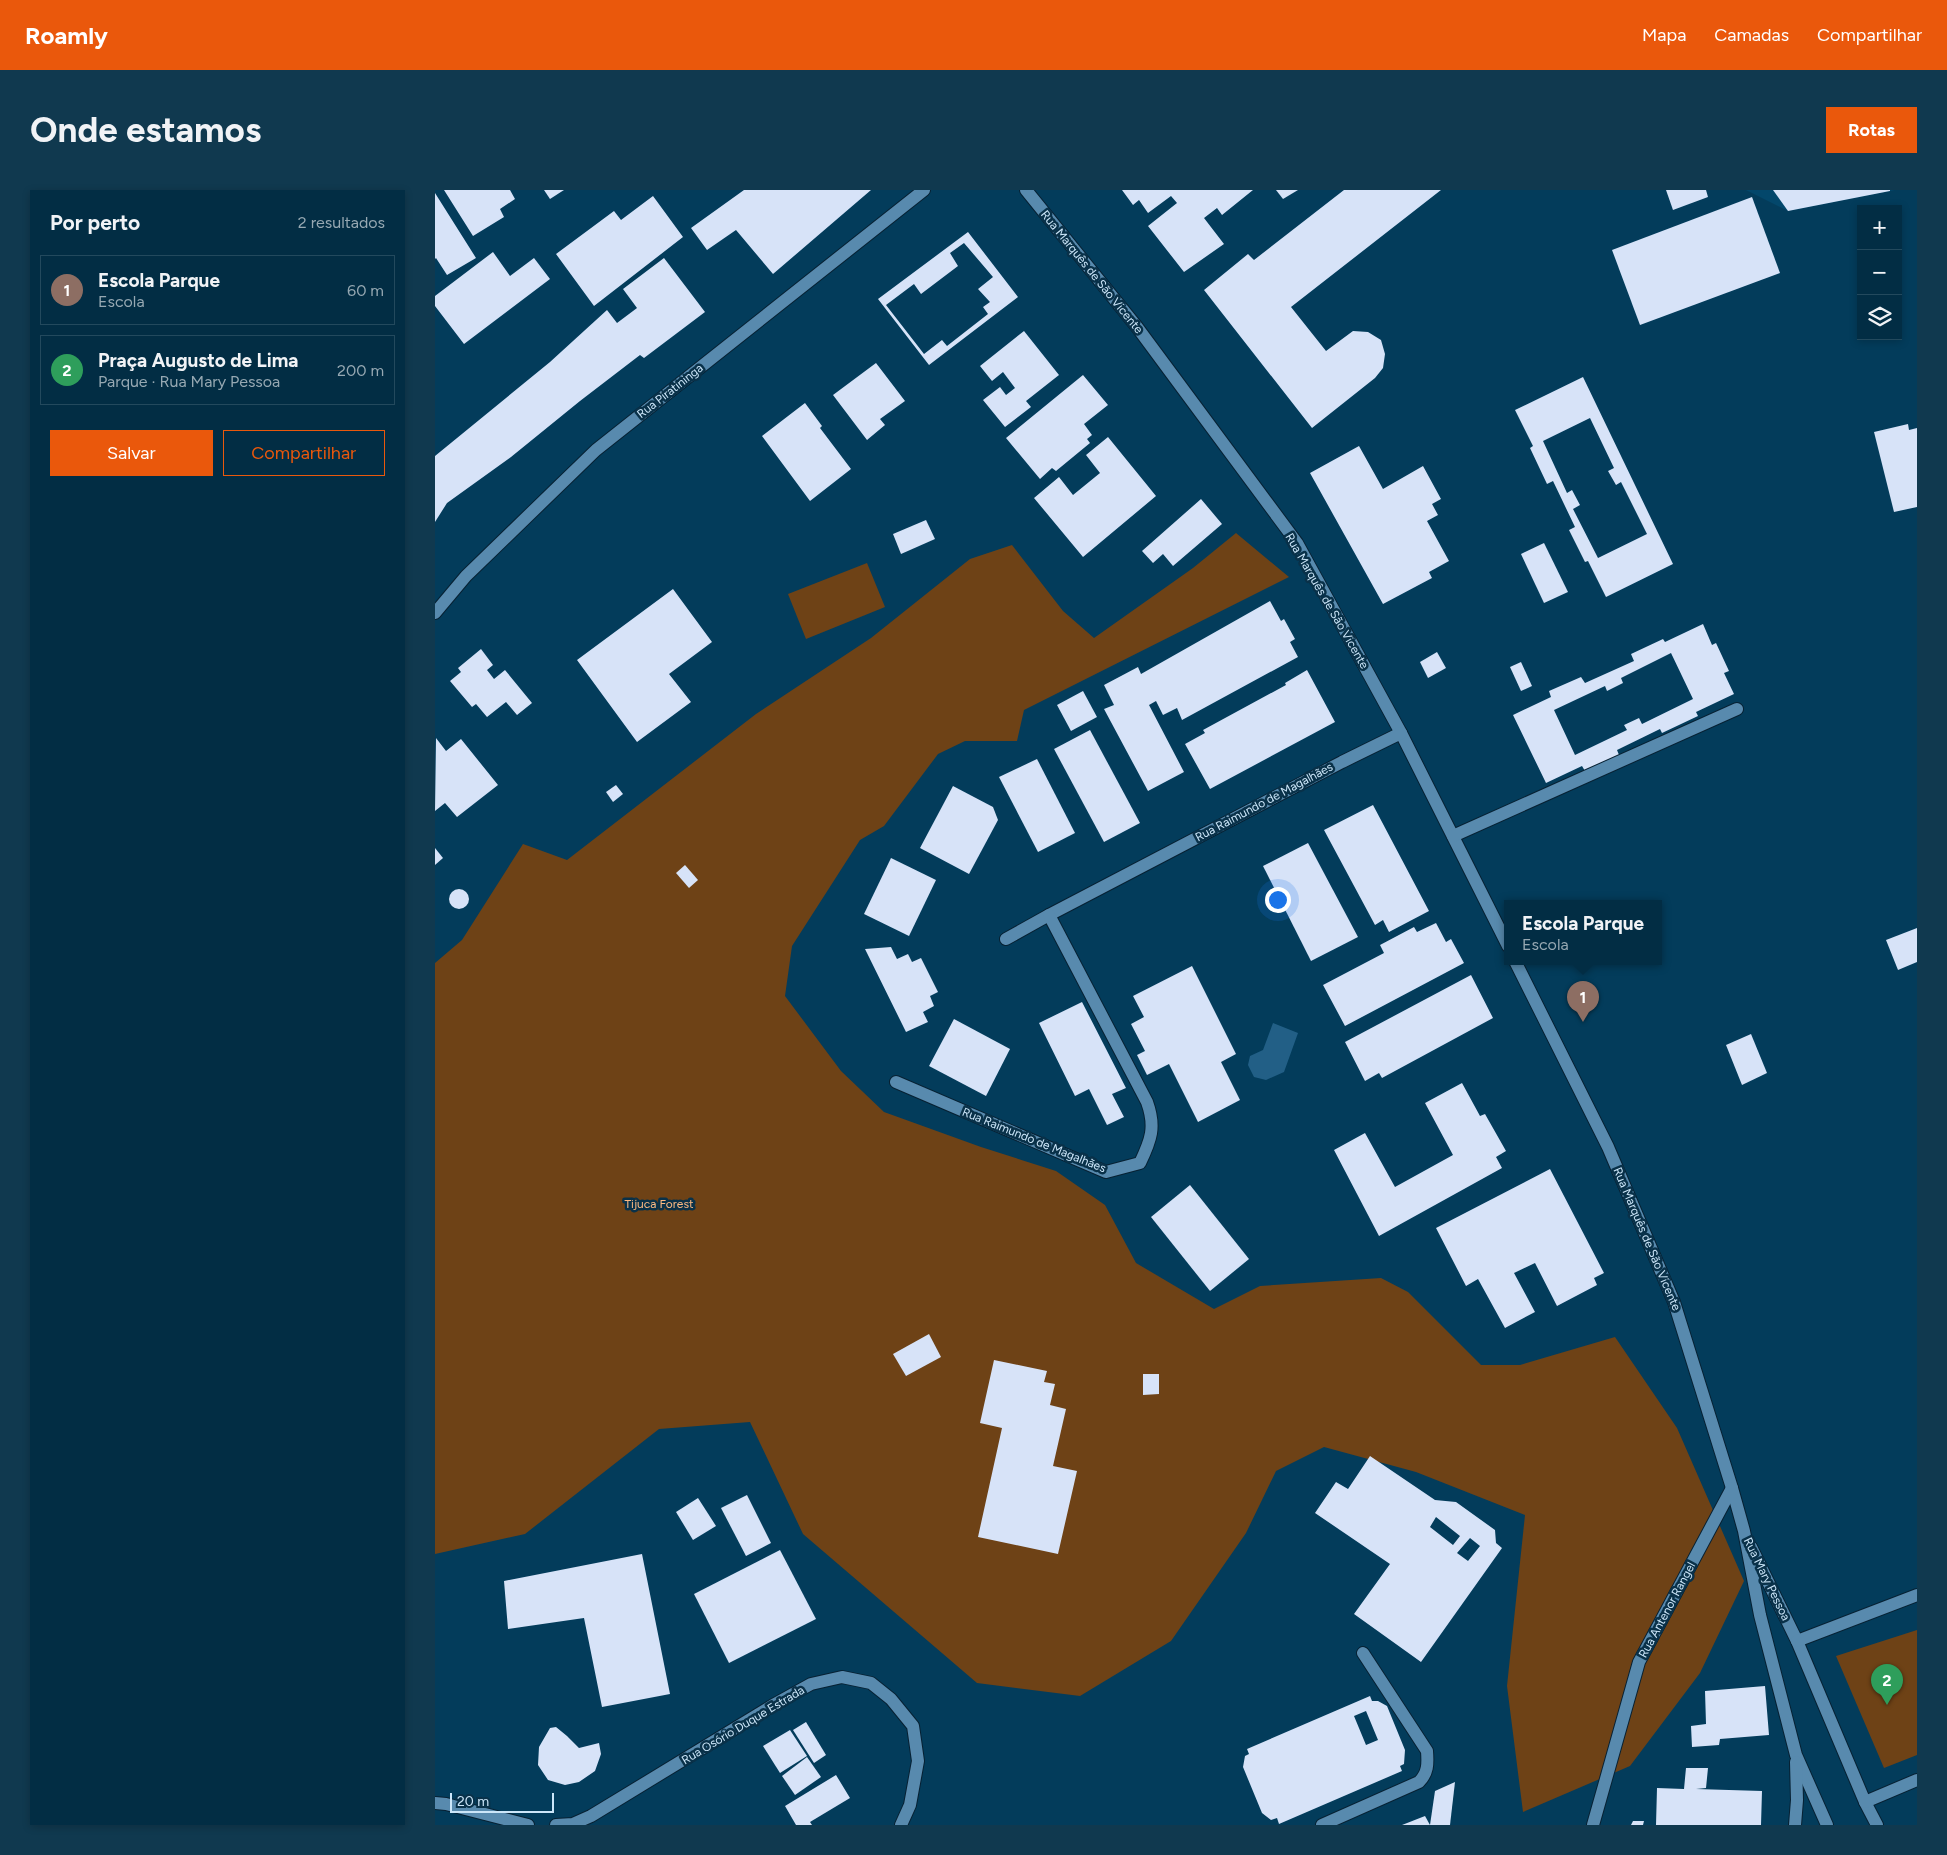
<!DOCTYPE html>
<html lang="pt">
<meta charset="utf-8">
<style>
:root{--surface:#022d44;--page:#10394f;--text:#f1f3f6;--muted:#96a8b2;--line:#23495d;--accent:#ea580c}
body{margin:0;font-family:Figtree,sans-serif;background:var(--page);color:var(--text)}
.controls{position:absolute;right:15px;top:15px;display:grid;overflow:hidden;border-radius:0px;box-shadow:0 2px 8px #0003}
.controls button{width:45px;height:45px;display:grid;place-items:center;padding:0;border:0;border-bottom:1px solid var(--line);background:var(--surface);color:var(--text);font:25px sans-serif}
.scale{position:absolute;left:15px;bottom:12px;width:104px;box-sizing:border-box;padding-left:5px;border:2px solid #cce6f9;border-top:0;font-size:14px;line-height:18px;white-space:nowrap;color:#cce6f9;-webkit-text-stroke:4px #093149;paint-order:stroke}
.you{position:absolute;left:842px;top:709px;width:18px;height:18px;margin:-12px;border:4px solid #fff;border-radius:50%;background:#1a73e8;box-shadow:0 0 0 8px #1a73e833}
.badge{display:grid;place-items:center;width:32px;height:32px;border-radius:50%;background:var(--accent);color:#fff;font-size:16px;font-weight:700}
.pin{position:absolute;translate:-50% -41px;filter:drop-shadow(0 1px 2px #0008)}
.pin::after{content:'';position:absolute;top:26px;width:18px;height:15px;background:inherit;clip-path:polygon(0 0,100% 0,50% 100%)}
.popup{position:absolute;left:1069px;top:710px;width:158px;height:65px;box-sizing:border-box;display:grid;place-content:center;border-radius:0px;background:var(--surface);filter:drop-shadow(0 1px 4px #0005);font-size:16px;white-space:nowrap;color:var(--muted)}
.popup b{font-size:19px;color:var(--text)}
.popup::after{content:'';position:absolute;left:50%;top:100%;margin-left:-10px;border:10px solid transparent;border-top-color:var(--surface)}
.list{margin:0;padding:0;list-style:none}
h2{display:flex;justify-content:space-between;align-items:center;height:65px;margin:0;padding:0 20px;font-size:21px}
h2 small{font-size:16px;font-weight:400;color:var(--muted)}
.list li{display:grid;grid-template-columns:32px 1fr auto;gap:15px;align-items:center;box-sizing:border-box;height:70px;margin:0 10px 10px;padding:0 10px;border:1px solid var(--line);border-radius:0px}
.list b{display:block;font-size:19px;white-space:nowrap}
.list p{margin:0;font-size:16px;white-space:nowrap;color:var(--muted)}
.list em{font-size:16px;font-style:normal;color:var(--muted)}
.actions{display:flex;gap:10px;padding:15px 20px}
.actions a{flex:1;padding:11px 0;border:1px solid var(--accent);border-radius:0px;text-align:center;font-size:18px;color:var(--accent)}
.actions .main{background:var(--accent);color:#fff}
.icon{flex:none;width:28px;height:28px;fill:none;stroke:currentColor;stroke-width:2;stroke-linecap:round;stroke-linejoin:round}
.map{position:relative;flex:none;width:1482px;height:1635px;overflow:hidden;border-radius:0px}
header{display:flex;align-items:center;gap:30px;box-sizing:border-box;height:70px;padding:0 25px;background:var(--accent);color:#fff}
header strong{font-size:24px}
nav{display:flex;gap:28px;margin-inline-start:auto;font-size:18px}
.intro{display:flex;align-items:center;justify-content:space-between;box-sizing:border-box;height:120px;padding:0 30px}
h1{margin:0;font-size:35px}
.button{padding:12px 22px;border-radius:0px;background:var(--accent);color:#fff;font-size:18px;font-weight:700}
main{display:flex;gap:30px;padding:0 30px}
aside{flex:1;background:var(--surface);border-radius:0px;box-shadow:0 2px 8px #0003}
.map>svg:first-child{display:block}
</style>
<header>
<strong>Roamly</strong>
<nav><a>Mapa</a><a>Camadas</a><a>Compartilhar</a></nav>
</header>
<div class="intro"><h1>Onde estamos</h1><a class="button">Rotas</a></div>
<main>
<aside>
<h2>Por perto<small>2 resultados</small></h2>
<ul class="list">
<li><span class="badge" style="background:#8d6e63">1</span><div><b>Escola Parque</b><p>Escola</p></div><em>60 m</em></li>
<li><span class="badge" style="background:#2e9e5b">2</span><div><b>Praça Augusto de Lima</b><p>Parque · Rua Mary Pessoa</p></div><em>200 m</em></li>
</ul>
<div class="actions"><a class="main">Salvar</a><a>Compartilhar</a></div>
</aside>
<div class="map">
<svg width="1482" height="1635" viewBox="0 0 1482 1635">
<rect width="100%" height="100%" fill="#033c5b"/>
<polygon fill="#03476b" points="1311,0 1460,0 1353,21"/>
<g fill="#6e4216">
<polygon points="801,343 854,387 589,520 582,551 530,551 503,564 449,636 425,650 357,756 350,806 406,881 449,922 546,957 621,981 670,1015 701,1073 779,1119 825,1096 946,1088 973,1102 1046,1175 1085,1175 1180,1147 1242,1238 1309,1391 1265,1483 1195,1576 1088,1622 1072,1496 1090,1325 981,1282 889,1257 841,1281 811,1343 736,1451 645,1506 542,1493 368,1344 315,1232 224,1239 90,1344 0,1364 0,773 27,750 88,654 132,670 321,524 436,448 535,369 577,355 628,421 659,448 758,378"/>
<polygon points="432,373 450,417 371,449 353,404"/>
<polygon points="1482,1440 1482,1565 1449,1578 1401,1466"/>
</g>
<polygon fill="#225f86" points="838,833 863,843 849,882 831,890 819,887 813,875 815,866 828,860"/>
<g fill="#d7e3f8" fill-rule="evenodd">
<polygon points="9,0 75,0 80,9 65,19 69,27 38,46"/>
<polygon points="109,0 129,0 115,9"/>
<polygon points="309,0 436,0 338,84 301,40 272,60 256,38"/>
<polygon points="687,0 818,0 787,25 782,18 769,28 789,54 749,82 713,36 742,13 736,6 713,23 704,10 698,15"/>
<polygon points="841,0 863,0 848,9"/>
<polygon points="909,0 1006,0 856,117 891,161 918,141 933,142 946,150 950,164 948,178 940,188 877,238 769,100 813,64 819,70"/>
<polygon points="1231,0 1271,0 1273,7 1238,20"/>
<polygon points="1338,0 1455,0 1455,1 1353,21"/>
<polygon points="0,3 41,68 12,85 1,68 0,69"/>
<polygon points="218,6 248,47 159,116 121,64 179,21 186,30"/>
<polygon points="1317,7 1345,83 1205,135 1177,60"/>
<path d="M533,42l50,65 -89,68 -51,-66zM529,53l29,34 -15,12 12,13 -7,5 5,7 -41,32 -5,-6 -18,14 -38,-49 28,-21 7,10 37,-28 -8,-13z"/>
<polygon points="58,62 75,86 99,68 115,89 29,154 0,116 0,106"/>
<polygon points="229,68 270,122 209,168 205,165 145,211 76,267 12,313 0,332 0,266 115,172 172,120 182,133 202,118 188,99"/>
<polygon points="589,141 624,185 591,211 596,217 570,237 548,210 565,197 571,205 580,198 568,182 557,191 545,176"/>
<polygon points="441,173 470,211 445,229 450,235 432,250 398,205"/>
<polygon points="648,185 673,215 649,234 657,245 652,249 655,253 621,281 617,278 605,289 571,248"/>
<path d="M1148,187l90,187 -67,33 -18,-36 -3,1 -16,-32 6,-3 -22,-46 -6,3 -17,-36 3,-2 -18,-36zM1155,228l24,50 -6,3 8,14 5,-3 26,52 -49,24 -25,-49 7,-4 -8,-15 -5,3 -24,-52z"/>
<polygon points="370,213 387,236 385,238 416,279 375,311 327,246"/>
<polygon points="1473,234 1474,240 1482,238 1482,317 1459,322 1439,242"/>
<polygon points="673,247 721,306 648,367 599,308 624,287 638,305 665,283 651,265"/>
<polygon points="924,256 948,299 988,276 1006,309 997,314 1003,325 992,331 1014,371 994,382 997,388 948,414 875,283"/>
<polygon points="766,309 787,334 738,376 728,364 718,373 707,361"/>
<polygon points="491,330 500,349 466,364 458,344"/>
<polygon points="1109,353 1133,402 1109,413 1086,364"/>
<polygon points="238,399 277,452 234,484 256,512 202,552 142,470"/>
<polygon points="835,411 846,431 849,429 860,449 855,452 863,467 747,530 742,518 728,525 721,511 714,515 749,582 713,601 669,519 679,515 669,495 703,477 706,484"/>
<path d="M1268,434l9,21 4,-2 13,28 -5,2 10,21 -38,18 2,4 -36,17 -2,-4 -43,21 2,5 -34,16 -3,-5 -36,17 -33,-68 38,-18 -2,-6 32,-14 4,6 49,-22 -3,-7 32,-15 2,3zM1236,463l22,46 -51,25 -3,-6 -15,7 3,5 -52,25 -21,-45 51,-24 2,5 16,-8 -2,-5z"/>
<polygon points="46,459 58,475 52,480 59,489 70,480 97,513 82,525 71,512 52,527 41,514 37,517 15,491 26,482 23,478"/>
<polygon points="1002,462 1011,478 993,488 985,472"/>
<polygon points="1086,472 1097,496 1086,501 1075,477"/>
<polygon points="872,480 900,532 775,599 750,554 770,543 768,540 851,495 850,493"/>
<polygon points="648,501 662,527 636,541 622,515"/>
<polygon points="655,540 705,633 669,652 619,559"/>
<polygon points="1,548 11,561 26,549 63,595 22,627 10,613 0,621"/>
<polygon points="602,569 640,643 603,662 564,587"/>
<polygon points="181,595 188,604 178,612 171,602"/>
<polygon points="518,596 558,617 563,630 534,684 485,658"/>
<polygon points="938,615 994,721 954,742 948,730 940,735 889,640"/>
<polygon points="873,653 923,747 876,771 828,676"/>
<polygon points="0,658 8,668 0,675"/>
<polygon points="456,668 501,690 474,746 429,724"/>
<polygon points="250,675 263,690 254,698 241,683"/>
<circle cx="24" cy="709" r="10"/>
<polygon points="1001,733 1011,752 1016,749 1029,773 910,836 888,795 949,763 945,755 979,737 982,742"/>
<polygon points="1482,738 1482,772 1463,780 1451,750"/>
<polygon points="456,757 462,769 473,764 477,772 486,768 503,802 495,806 499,816 488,822 493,832 471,842 430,759"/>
<polygon points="757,776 801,864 786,872 805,910 763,932 734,874 712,885 702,865 710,861 696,834 709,827 698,806"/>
<polygon points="1036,785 1058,828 947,888 944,883 930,891 910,852"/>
<polygon points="647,812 691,898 677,904 689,927 672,935 654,899 640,906 604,833"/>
<polygon points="519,829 575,859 551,906 494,876"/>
<polygon points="1316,844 1332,883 1307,895 1291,855"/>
<polygon points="1027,893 1045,926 1050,924 1071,961 1061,967 1067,978 944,1046 899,960 930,943 960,997 1018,965 990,913"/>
<polygon points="1115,979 1169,1083 1159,1088 1162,1095 1122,1116 1100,1073 1079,1083 1100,1122 1070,1138 1043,1089 1031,1096 1001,1038"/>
<polygon points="755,995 814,1069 775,1101 716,1027"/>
<polygon points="494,1144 506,1167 471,1186 458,1164"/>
<polygon points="559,1170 612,1181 609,1192 620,1194 615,1215 631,1219 618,1276 642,1281 623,1364 543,1347 567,1238 545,1233"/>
<polygon points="708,1184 724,1184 724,1204 708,1205"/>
<path d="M935,1266l65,44 21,2 39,28 1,13 6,5 -81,114 -67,-48 36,-50 -75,-51 21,-31 12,7zM1001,1327l24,19 -7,9 -23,-18zM1035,1348l10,8 -12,15 -11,-8z"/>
<polygon points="312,1305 336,1353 311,1366 286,1318"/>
<polygon points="263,1308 281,1336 258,1350 241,1322"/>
<polygon points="345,1360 381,1429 294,1473 259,1404"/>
<polygon points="207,1364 235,1504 167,1517 149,1428 73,1439 69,1391"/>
<polygon points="1330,1496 1334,1545 1285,1549 1284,1555 1257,1557 1256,1536 1271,1534 1270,1501"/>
<path d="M935,1506l2,5h6l9,5 18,44 -1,14 -4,2 2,5 -123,53 -2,-6 -6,2 -9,-7 -19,-46 2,-11 4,-2 -2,-5zM931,1521l12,29 -12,5 -12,-29z"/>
<polygon points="371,1532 391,1565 379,1573 358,1540"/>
<polygon points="121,1537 132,1546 144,1558 164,1553 166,1564 160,1581 144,1592 130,1595 113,1590 103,1575 104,1557 115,1538"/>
<polygon points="355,1540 372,1566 345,1583 328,1556"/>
<polygon points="372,1567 386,1587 360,1605 347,1586"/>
<polygon points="1251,1578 1273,1578 1271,1598 1261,1599 1327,1601 1326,1635 1221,1635 1222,1598 1249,1599"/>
<polygon points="401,1585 415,1608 375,1632 377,1635 361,1635 350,1616"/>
<polygon points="1020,1592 1015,1635 995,1635 1000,1601"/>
<polygon points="990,1626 995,1635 967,1635"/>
<polygon points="1198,1631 1209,1631 1208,1635 1196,1635"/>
</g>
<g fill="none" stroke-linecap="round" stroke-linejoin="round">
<defs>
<g id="minor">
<polyline points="591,0 702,137 862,353 966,543 1073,756"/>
<polyline points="0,423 31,386 161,260 489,0"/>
<polyline points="1018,646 1302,519"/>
<polyline points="571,749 614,725 907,572 966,543"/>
<polyline points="1080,771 1173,957 1239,1112 1297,1298 1309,1341 1325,1425 1361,1565 1392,1635"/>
<path d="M461,892l210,90 34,-9c11,-23 16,-36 7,-61l-98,-187"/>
<polyline points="1316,1357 1362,1451 1430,1612 1442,1635"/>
<polyline points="1362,1451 1482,1405"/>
<polyline points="1430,1612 1482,1590"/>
<polyline points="0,1613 11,1614 93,1635"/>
<polyline points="121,1635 138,1634 156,1626 340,1514 376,1494 407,1487 436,1493 456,1509 478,1536 483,1571 475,1615 466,1635"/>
<path d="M887,1635l97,-43c9,-9 9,-18 8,-31l-64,-98"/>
<polyline points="1158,1635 1204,1472 1297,1298"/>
<polyline points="1360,1635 1362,1610 1361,1572"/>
</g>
</defs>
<use href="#minor" stroke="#072133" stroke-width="14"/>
<use href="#minor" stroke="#588aae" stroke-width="12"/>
</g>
<g text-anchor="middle" stroke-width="5" stroke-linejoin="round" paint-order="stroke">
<g font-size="12" fill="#cce6f9" stroke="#093149">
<text transform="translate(657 82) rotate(51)" y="4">Rua Marquês de São Vicente</text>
<text transform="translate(235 201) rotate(-38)" y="4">Rua Piratininga</text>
<text transform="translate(892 411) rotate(60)" y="4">Rua Marquês de São Vicente</text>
<text transform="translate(829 612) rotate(-28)" y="4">Rua Raimundo de Magalhães</text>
<text transform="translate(599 950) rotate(22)" y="4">Rua Raimundo de Magalhães</text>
<text transform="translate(1212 1049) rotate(67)" y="4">Rua Marquês de São Vicente</text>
<text transform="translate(1332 1389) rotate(64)" y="4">Rua Mary Pessoa</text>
<text transform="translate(1232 1420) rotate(-62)" y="4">Rua Antenor Rangel</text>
<text transform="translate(308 1535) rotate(-31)" y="4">Rua Osório Duque Estrada</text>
</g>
<g font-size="12" fill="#fdba82" stroke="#093149">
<text x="224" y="1018">Tijuca Forest</text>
</g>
</g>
</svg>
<div class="controls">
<button>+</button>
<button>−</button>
<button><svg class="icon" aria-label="layers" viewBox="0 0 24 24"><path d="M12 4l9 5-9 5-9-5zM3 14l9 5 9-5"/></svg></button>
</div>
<div class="scale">20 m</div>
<div class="you"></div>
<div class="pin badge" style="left:1148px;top:832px;background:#8d6e63">1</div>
<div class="popup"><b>Escola Parque</b>Escola</div>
<div class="pin badge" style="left:1452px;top:1515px;background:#2e9e5b">2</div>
</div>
</main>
